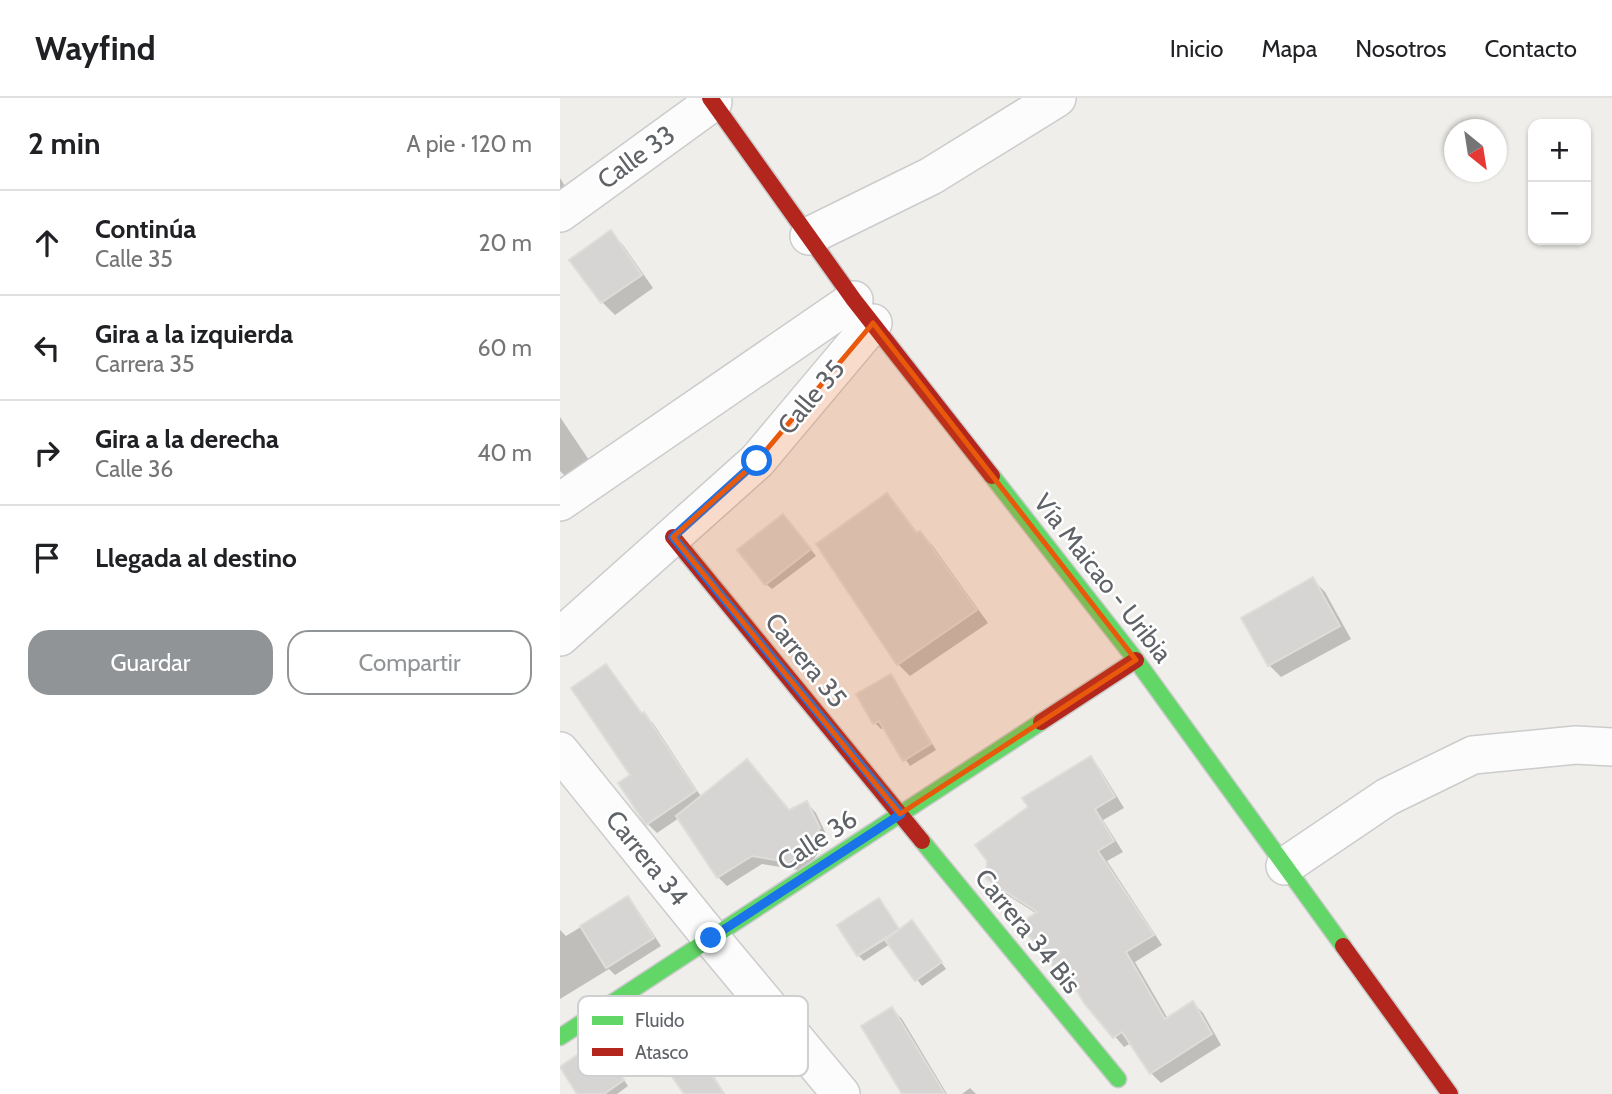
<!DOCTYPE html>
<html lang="es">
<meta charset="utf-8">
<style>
:root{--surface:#fff;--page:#f6f6f6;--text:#202124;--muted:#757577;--line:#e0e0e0;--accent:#919496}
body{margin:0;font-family:Cabin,sans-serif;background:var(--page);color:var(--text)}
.controls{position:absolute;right:21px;top:21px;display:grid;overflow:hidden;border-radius:14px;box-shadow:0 2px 5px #0004}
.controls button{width:63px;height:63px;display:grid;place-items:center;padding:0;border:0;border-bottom:2px solid var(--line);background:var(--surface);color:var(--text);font:35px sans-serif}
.compass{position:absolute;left:884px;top:21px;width:63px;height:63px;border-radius:50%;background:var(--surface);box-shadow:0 2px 5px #0004;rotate:150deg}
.stop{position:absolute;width:21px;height:21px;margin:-16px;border:5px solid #1a73e8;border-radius:50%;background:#fff}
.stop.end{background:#1a73e8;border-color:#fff;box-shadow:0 2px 7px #0008}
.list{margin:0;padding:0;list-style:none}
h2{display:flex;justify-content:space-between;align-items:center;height:91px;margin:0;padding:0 28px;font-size:30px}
h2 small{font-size:23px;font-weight:400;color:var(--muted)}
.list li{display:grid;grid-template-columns:46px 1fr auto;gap:21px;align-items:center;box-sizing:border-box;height:105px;padding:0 28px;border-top:2px solid var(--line)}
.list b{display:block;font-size:26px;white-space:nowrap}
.list p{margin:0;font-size:23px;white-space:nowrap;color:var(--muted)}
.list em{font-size:23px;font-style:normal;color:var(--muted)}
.actions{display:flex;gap:14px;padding:21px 28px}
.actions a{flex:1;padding:16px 0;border:2px solid var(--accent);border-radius:21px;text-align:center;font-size:24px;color:var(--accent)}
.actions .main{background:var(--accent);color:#fff}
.icon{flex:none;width:38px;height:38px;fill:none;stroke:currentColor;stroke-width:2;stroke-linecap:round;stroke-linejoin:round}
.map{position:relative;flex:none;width:1052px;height:996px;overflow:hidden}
header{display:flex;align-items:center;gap:42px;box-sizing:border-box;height:98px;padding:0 35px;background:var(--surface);border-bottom:2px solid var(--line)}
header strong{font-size:33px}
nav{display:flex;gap:38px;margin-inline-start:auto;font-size:24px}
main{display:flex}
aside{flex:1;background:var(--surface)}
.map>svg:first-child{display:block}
</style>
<header>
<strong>Wayfind</strong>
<nav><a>Inicio</a><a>Mapa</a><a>Nosotros</a><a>Contacto</a></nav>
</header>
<main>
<aside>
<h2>2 min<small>A pie · 120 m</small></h2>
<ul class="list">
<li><svg class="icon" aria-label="ahead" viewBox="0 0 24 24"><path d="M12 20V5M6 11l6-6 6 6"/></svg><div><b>Continúa</b><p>Calle 35</p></div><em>20 m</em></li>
<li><svg class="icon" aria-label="left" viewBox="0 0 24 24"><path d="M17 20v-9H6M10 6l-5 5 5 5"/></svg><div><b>Gira a la izquierda</b><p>Carrera 35</p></div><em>60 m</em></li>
<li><svg class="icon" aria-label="right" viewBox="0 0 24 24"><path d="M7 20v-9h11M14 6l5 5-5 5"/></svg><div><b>Gira a la derecha</b><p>Calle 36</p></div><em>40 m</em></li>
<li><svg class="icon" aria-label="arrive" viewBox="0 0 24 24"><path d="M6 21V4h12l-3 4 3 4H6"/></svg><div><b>Llegada al destino</b></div></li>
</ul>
<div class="actions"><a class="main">Guardar</a><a>Compartir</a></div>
</aside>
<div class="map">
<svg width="1052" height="996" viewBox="0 0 1052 996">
<rect width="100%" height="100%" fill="#efeeea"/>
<g fill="#0003">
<polygon points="0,80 8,93 0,99"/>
<polygon points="50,134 63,147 93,190 55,217 42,204 12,162"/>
<polygon points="0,319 33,368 10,383 0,373"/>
<polygon points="327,398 339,410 358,436 360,435 372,447 428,525 350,578 338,566"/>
<polygon points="229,424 256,458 212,491 206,486"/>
<polygon points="753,482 765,494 791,541 721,579 709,567"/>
<polygon points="46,568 83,617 93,625 142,700 187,663 230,714 247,705 256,715 268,740 254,761 238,772 202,766 167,788 158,779 119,720 97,735 88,726 73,677"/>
<polygon points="330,578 336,584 376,652 350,668 325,629 321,631 315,625 298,596"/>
<polygon points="530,661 540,671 564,710 543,722 563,754 547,763 602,847 575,864 608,921 633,905 643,915 661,947 601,985 591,975 571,945 564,949 513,889 477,816 438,791 428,780 470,709"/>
<polygon points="68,800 75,808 101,848 55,877 49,871 0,901 0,832 6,838"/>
<polygon points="347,828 357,830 386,871 362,888 330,846 304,863 299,858"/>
<polygon points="332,911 342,921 387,996 344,996"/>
<polygon points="140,914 168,951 146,966 165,996 126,996"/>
<polygon points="43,952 68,988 57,996 19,996"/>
<polygon points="410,990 416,996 402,996"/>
</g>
<g fill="#d6d5d3" stroke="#deddd9" stroke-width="2">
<polygon points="51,132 82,177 41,205 9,162"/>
<polygon points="327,395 356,435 360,433 417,512 337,567 256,446"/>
<polygon points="223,416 251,451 205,487 177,452"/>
<polygon points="753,479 780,528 708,568 681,520"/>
<polygon points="46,566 82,616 84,614 136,693 86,727 58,685 70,677 11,590"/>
<polygon points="331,576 371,646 343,663 319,623 313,626 296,596"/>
<polygon points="531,658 555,699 535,711 554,743 538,753 594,837 566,854 605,921 633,903 652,936 590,976 562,934 553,940 524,905 514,888 511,890 459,826 477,814 426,781 427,763 415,747 468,709 462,700"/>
<polygon points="187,661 229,712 247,703 260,730 245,753 228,764 192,758 157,780 116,718"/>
<polygon points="68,798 94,840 46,870 20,828"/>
<polygon points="319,800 339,831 297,858 277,827"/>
<polygon points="352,822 382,864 355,883 325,842"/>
<polygon points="332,909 385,996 342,996 301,928"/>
<polygon points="141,912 160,941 138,956 164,996 124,996 90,946"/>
<polygon points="37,943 64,982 44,996 17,996 0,969"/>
</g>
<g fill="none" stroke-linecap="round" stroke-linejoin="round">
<defs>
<g id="street">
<polyline points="0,115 153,4"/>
<polyline points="249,138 371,78 497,0"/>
<polyline points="0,404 294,202"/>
<polyline points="0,539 197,363 313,225"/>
<polyline points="0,653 151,840 281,996"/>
<polyline points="725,768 827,699 913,657 1016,647 1052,649"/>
</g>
<g id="fast">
<polyline points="432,378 576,562 783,848"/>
<polyline points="362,743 558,981"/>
<polyline points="0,939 481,624"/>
</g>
<g id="jam">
<polyline points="150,0 294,202 432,378"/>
<polyline points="113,439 362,743"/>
<polyline points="481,624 576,562"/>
<polyline points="783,848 890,996"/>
</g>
</defs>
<use href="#street" stroke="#cbcccc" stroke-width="40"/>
<use href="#fast" stroke="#cacacb" stroke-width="19"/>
<use href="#jam" stroke="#cacacb" stroke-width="19"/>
<use href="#street" stroke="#fdfcfc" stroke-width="37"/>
<use href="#fast" stroke="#63d668" stroke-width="16"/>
<use href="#jam" stroke="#b3261e" stroke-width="16"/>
</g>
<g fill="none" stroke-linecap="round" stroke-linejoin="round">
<polyline stroke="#1a73e8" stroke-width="9" points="151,840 341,716 113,439 197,363"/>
</g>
<path fill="#e8590c" fill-opacity="0.2" stroke="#e8590c" stroke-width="5" stroke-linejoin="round" d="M313,225l263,337 -236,154 -227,-277 84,-76z"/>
<g text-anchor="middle" stroke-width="5" stroke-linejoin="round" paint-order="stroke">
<g font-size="26" fill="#5f6368" stroke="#fff">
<text transform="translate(76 59) rotate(-36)" y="9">Calle 33</text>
<text transform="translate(251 299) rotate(-50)" y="9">Calle 35</text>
<text transform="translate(543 480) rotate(52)" y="9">Vía Maicao - Uribia</text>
<text transform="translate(246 562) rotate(51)" y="9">Carrera 35</text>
<text transform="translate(257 742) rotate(-33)" y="9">Calle 36</text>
<text transform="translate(87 760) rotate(51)" y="9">Carrera 34</text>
<text transform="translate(468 833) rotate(51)" y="9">Carrera 34 Bis</text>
</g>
</g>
<rect x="18" y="898" width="230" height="80" rx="10" fill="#fff" stroke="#cfd0d2" stroke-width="2"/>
<rect x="32" y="918" width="31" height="9" fill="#63d668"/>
<rect x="32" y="950" width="31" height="8" fill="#b3261e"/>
<g font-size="19" fill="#5f6368">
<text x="75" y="929">Fluido</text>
<text x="75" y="961">Atasco</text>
</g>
</svg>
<div class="controls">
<button>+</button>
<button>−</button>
</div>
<svg class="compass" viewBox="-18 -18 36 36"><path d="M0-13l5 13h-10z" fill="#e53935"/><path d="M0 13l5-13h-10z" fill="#757577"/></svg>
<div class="stop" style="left:197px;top:363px"></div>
<div class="stop end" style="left:151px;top:840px"></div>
</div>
</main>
